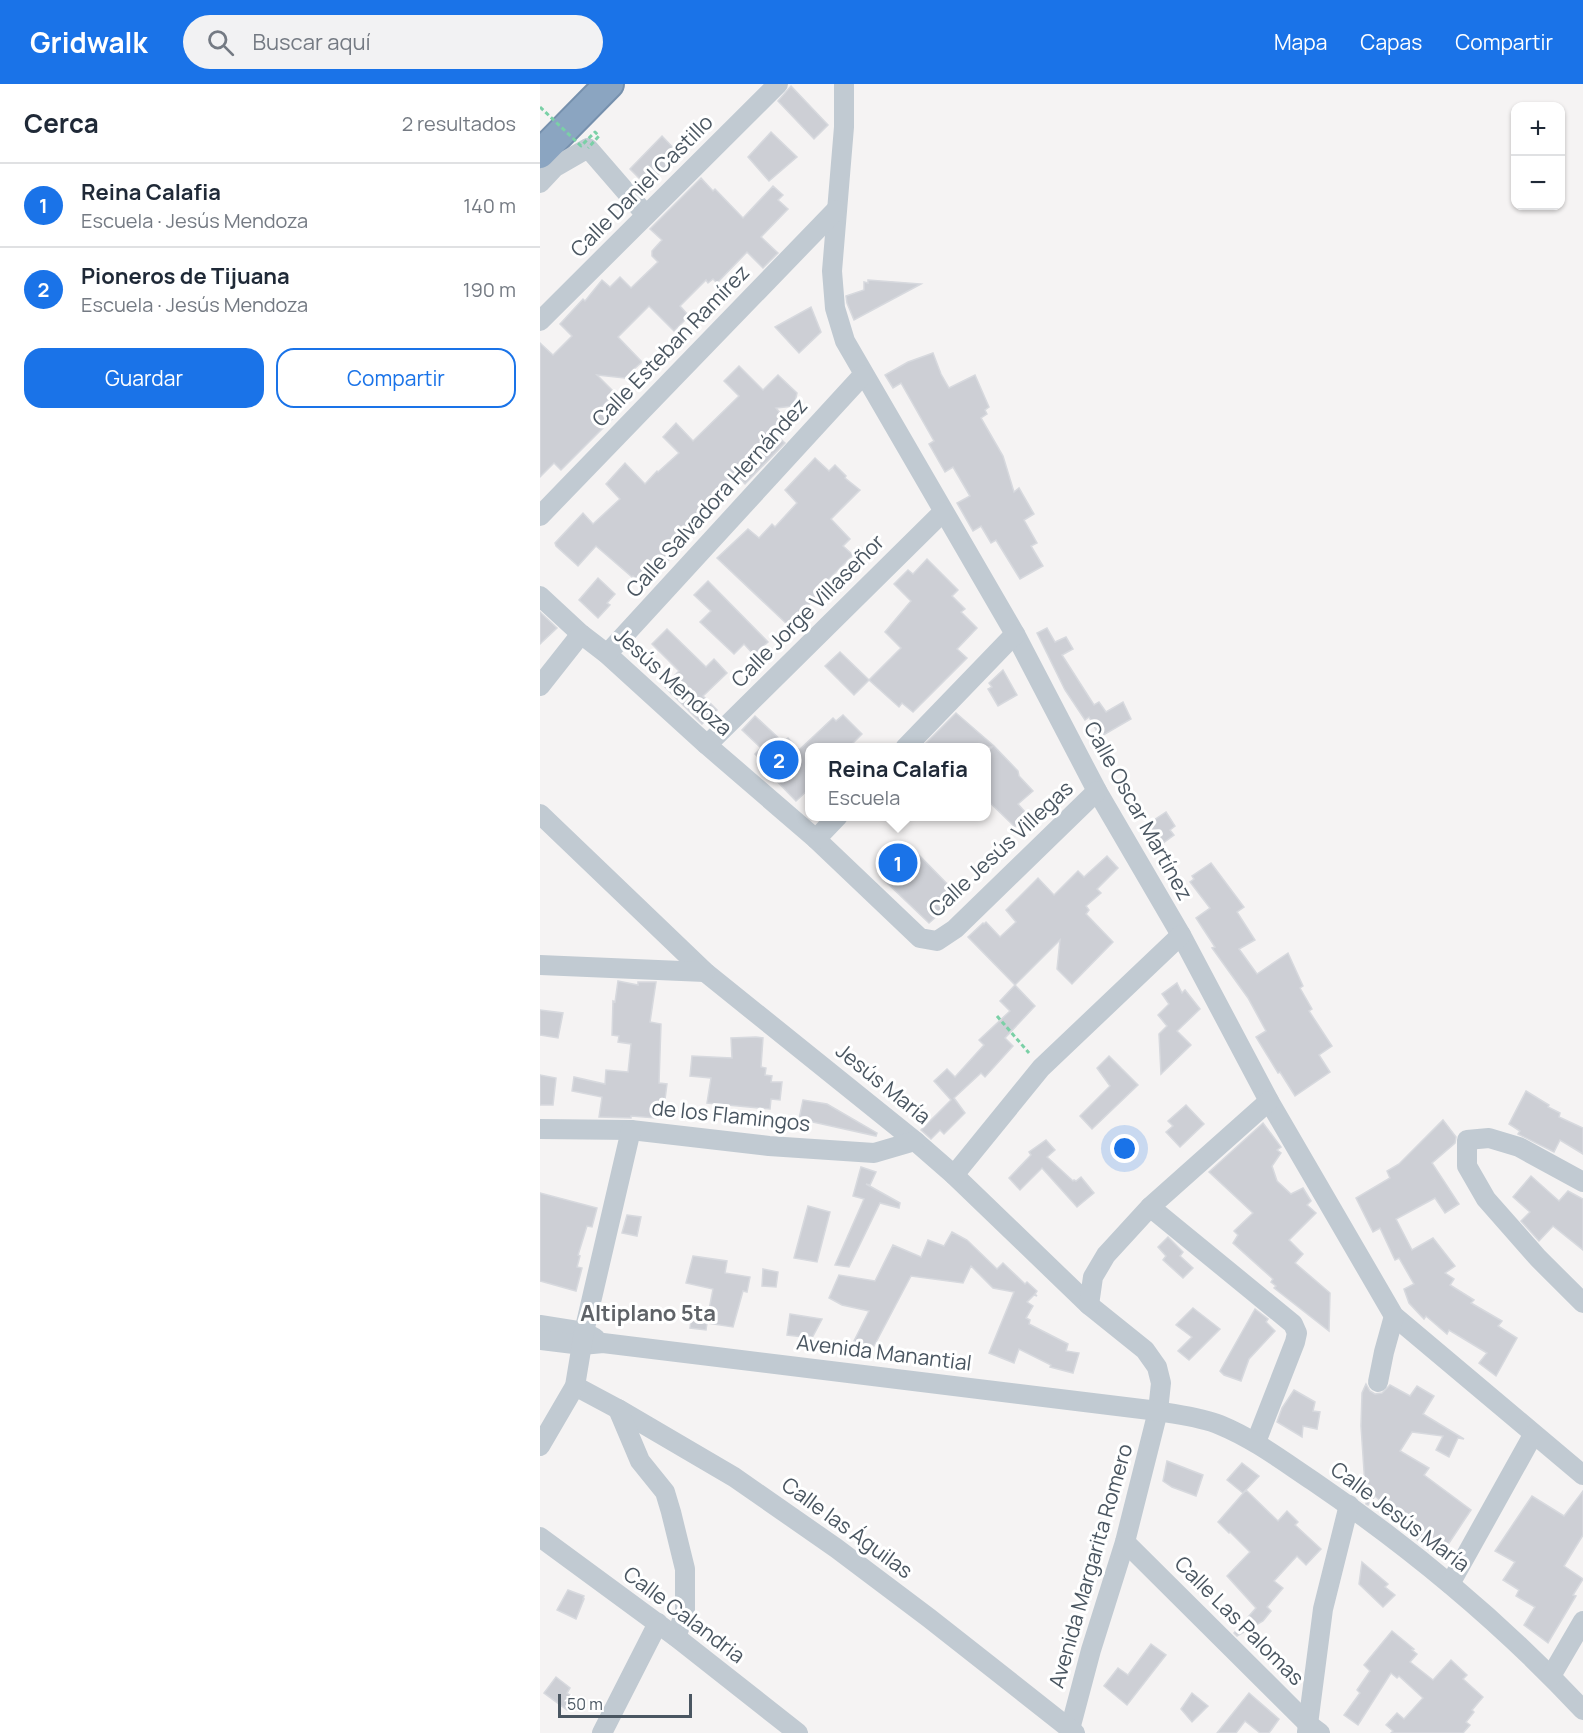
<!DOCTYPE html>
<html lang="es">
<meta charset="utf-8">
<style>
:root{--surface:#fff;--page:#f2f2f3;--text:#1f2937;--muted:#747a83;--line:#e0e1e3;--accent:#1a73e8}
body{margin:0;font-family:Manrope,sans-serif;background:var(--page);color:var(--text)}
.controls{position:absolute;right:18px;top:18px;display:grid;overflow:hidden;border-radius:12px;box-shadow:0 2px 4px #0004}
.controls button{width:54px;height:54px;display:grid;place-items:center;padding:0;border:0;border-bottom:2px solid var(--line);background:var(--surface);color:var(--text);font:30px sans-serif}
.scale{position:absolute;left:18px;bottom:15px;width:134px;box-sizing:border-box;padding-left:6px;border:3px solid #4a5661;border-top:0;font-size:16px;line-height:21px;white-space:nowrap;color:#4a5661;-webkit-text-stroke:4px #fff;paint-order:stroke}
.you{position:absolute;left:585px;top:1065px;width:21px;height:21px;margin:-15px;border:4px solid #fff;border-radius:50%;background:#1a73e8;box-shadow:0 0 0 9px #1a73e833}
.badge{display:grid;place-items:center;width:39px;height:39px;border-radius:50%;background:var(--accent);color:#fff;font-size:20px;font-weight:700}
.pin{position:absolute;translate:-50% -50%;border:3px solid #fff;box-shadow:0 2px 6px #0006}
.popup{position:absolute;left:265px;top:659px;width:186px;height:78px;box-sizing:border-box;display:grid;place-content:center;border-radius:12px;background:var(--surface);filter:drop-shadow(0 2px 4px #0005);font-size:20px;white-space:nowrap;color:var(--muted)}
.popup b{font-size:22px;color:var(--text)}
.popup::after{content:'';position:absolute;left:50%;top:100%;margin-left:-12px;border:12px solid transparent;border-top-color:var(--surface)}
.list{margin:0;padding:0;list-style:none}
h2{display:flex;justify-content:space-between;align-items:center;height:78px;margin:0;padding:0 24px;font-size:26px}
h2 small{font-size:20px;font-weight:400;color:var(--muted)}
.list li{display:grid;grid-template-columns:39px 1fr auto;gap:18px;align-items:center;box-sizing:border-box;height:84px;padding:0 24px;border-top:2px solid var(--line)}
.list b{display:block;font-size:22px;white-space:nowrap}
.list p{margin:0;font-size:20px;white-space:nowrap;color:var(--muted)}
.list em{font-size:20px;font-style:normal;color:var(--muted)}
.actions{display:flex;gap:12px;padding:18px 24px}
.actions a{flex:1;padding:14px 0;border:2px solid var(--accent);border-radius:18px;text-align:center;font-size:21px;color:var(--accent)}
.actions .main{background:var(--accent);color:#fff}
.icon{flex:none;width:33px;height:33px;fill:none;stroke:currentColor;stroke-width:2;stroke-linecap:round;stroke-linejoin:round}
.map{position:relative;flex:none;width:1043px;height:1649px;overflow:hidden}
header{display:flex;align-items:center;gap:36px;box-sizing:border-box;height:84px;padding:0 30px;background:var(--accent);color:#fff}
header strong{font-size:28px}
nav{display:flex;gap:33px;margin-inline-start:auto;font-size:21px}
.search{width:420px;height:54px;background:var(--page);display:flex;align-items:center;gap:15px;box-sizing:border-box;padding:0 21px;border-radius:33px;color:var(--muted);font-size:22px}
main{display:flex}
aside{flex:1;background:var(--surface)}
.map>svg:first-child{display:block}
</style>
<header>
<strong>Gridwalk</strong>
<div class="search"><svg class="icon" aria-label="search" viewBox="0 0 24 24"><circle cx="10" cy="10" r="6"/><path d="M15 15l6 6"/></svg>Buscar aquí</div>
<nav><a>Mapa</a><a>Capas</a><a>Compartir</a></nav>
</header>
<main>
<aside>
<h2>Cerca<small>2 resultados</small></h2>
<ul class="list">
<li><span class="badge">1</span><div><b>Reina Calafia</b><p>Escuela · Jesús Mendoza</p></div><em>140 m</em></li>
<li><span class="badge">2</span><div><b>Pioneros de Tijuana</b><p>Escuela · Jesús Mendoza</p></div><em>190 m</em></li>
</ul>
<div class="actions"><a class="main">Guardar</a><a>Compartir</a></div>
</aside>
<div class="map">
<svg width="1043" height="1649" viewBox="0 0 1043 1649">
<rect width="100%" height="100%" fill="#f5f3f3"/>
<g fill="#cdcfd5" stroke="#d7d9de" stroke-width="1.5">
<polygon points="251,2 288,41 274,55 238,17"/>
<polygon points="231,48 257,73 229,97 208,73"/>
<polygon points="122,52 139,70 107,102 90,85"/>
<polygon points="161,94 173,107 175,105 203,134 233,102 243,111 238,116 248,125 221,153 238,169 223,184 207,168 177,199 173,195 168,199 166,196 140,222 149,232 134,247 109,222 78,253 102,278 94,285 104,296 57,291 75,309 61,324 72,335 21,386 14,379 0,393 0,259 13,271 32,252 20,240 43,215 45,217 62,196 70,203 80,193 91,204 118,178 112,172 112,167 122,156 110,145"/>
<polygon points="328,196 381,200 314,236 307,219 306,212 324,206 324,198 328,199"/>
<polygon points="271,223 281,248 259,269 235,243"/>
<polygon points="393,269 401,290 409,304 435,291 449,323 445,326 447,330 441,334 463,372 474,408 479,404 494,430 484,436 497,459 491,462 503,482 480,495 456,456 451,459 441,442 433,447 417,419 430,412 413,383 405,388 389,360 394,357 361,299 353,304 345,291 368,278"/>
<polygon points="199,282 223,306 238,291 257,309 254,322 236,324 244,333 231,346 245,359 205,400 196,390 158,427 161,430 133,460 139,466 102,502 93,492 92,493 56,462 38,482 16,462 15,459 43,429 53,440 80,415 66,400 85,379 105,400 117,387 118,388 139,369 123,353 136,339 153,357 199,312 184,297"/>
<polygon points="275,374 289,387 295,381 306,392 305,394 320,406 291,435 310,455 303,462 313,471 274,510 276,513 249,542 177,474 208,445 219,454 232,440 235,443 257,419 245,406"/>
<polygon points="387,475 418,506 412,512 425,525 421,528 437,544 417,565 427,574 373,628 362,619 359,623 329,596 361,564 345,548 371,517 354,500 368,486 373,490"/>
<polygon points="58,494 75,510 67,519 70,521 58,534 39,516"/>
<polygon points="168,497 228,558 214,571 204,560 194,570 160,538 171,527 154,511"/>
<polygon points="0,528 17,544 0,560"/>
<polygon points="507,544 515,558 526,553 533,565 522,571 554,621 559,618 566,628 583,618 591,635 560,653 549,633 545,636 525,606 497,549"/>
<polygon points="127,545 166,583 174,575 187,589 163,612 177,626 162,640 124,602 139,587 112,560"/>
<polygon points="300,568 329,596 314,611 285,582"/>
<polygon points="463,586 477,611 458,622 448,605 452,603 449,599"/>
<polygon points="416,629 454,662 478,687 479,692 493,707 478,720 487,730 486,732 475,743 447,716 447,669 452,663 382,663"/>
<polygon points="303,631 322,650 309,663 270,663 270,704 256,717 224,684 226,681 215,670 221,664 202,646 215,632 243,658 248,654 259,666 293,634 296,637"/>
<polygon points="626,728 635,742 630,746 634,751 619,762 605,742"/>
<polygon points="375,767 417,810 407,819 409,821 389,839 345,797"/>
<polygon points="567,772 578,784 557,805 561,809 546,822 549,826 546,830 573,858 532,900 517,885 520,856 475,901 495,922 465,954 473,962 445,993 441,989 414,1014 425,1029 404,1050 400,1046 391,1055 381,1046 411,1016 394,997 407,985 415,993 444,961 439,956 470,927 460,917 475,901 428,853 443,839 444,840 446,838 460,853 476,838 466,826 498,794 514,811 538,787 544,793"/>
<polygon points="671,779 704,823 697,828 715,856 699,865 717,890 748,869 763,902 760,904 772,925 769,927 792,962 779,971 790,988 755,1012 740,988 738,989 716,953 726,947 708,914 672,864 675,863 656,834 670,824 650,798 654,795 652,792"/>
<polygon points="78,897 98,901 98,898 116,898 110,938 121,940 119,999 127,1000 124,1023 117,1023 116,1034 91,1032 91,1034 59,1033 62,1013 32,1007 34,993 65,1000 66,986 88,988 91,960 78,958 79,952 72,951 73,917 75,918"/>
<polygon points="637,899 642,909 645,906 660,925 637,947 651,961 621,990 619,950 627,942 618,931 629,920 622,910"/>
<polygon points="0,926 23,929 18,954 0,951"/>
<polygon points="216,953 223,954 221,983 226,984 225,991 232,992 231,998 242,998 240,1016 231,1015 230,1025 167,1019 171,994 150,992 152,972 192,974 191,954"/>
<polygon points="569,972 598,1001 552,1045 540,1032 570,1002 557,984"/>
<polygon points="0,991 16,994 13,1021 0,1021"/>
<polygon points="986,1007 1009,1021 1008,1023 1020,1029 1019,1033 1043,1044 1043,1070 1020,1056 1014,1068 978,1050 980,1047 969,1040"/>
<polygon points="263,1016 287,1020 337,1049 336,1052 259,1035"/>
<polygon points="646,1021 664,1040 640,1063 626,1048 633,1042 628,1037"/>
<polygon points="903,1036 916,1053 915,1059 892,1079 919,1120 905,1129 895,1114 856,1135 872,1166 893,1154 915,1182 905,1189 914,1195 910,1201 934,1216 931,1219 962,1237 958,1242 977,1254 956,1292 939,1279 947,1269 909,1246 907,1250 886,1232 884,1235 869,1219 864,1205 874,1200 859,1174 855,1176 840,1144 833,1148 816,1114 850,1094 847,1087 859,1080"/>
<polygon points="723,1039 741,1063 737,1066 741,1069 732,1082 737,1097 751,1110 763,1104 771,1117 767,1121 776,1129 749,1156 763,1170 755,1179 790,1209 789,1247 734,1204 736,1202 731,1198 733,1195 693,1159 698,1151 694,1147 713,1129 669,1088"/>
<polygon points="506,1056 515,1066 507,1073 533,1097 534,1096 536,1097 541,1093 554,1109 537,1123 502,1084 480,1106 469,1094 491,1071 489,1068"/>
<polygon points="321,1083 336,1088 330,1101 326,1100 360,1119 359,1124 340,1119 309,1183 295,1181 324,1115 313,1112"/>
<polygon points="991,1092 1019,1117 1028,1107 1043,1115 1043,1166 1013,1142 999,1157 981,1137 990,1128 973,1113"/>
<polygon points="0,1109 57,1124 52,1143 47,1142 38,1171 40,1172 37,1183 42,1184 36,1207 0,1197"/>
<polygon points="268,1122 290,1128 277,1178 254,1174"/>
<polygon points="87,1131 101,1133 97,1152 82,1149"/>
<polygon points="412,1148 427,1156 457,1185 463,1179 485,1200 487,1198 497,1207 495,1210 497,1212 494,1211 487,1218 493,1222 486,1234 490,1236 489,1240 528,1260 526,1267 539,1269 533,1289 510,1283 511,1281 479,1265 474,1279 449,1269 474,1208 453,1204 431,1182 423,1199 371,1192 334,1262 313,1259 329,1227 302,1221 289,1214 299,1191 335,1197 353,1161 381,1173 388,1156 404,1162"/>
<polygon points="628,1153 643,1168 640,1172 653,1184 643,1194 623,1176 626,1172 618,1163"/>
<polygon points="153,1172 187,1177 185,1189 210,1193 207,1208 203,1207 193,1243 167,1239 166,1246 150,1244 152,1229 168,1231 173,1205 146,1199"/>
<polygon points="223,1185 238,1188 236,1203 222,1202"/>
<polygon points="653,1224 680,1245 649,1276 638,1267 652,1253 636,1241"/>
<polygon points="715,1225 728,1235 726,1238 735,1247 709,1275 701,1297 684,1291 680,1287"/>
<polygon points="250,1230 282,1235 272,1254 247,1251"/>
<polygon points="826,1300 830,1307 835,1310 842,1309 850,1301 870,1312 877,1302 894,1312 883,1330 924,1355 918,1354 909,1373 896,1366 903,1352 872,1348 860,1367 889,1384 884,1391 931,1426 901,1471 892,1463 889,1466 856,1437 859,1433 835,1412 828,1421 826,1420 826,1412 819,1406 825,1402 821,1342 822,1309"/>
<polygon points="754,1306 775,1318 773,1327 780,1328 777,1345 763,1342 762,1353 737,1338 742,1324"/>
<polygon points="627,1377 663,1391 656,1412 632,1403 623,1397"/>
<polygon points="702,1379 719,1392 703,1409 687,1396"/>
<polygon points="706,1406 738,1437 747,1427 758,1438 755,1441 781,1465 766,1481 757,1472 734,1497 743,1504 727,1523 731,1527 723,1537 697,1552 694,1549 716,1524 687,1492 710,1468 690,1448 689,1449 678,1438"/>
<polygon points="1043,1407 1043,1451 1024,1482 1043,1495 1033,1511 1036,1512 1008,1559 984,1541 995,1523 976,1512 979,1506 963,1496 975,1478 955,1467 992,1412 1024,1432"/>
<polygon points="822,1478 848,1500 845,1503 855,1511 843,1523 819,1500"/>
<polygon points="28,1506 44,1512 43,1515 44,1515 36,1535 17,1526"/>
<polygon points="852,1547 874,1565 872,1566 877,1570 870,1578 893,1596 911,1576 927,1591 923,1595 943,1613 932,1626 934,1628 926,1638 930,1641 923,1649 851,1649 853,1647 846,1641 857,1629 864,1635 883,1614 859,1592 857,1594 851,1589 818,1641 804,1631 820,1609 817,1606 830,1587 824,1581"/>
<polygon points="611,1560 626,1571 587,1621 564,1602 578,1584 588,1591"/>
<polygon points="16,1593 30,1604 27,1609 35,1615 27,1626 4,1609"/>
<polygon points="652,1609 668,1622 652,1638 641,1625"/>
<polygon points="709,1609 739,1635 729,1649 720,1649 705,1637 696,1649 677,1649"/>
</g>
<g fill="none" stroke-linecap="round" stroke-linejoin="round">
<defs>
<polyline id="highway" points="0,70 69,0"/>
</defs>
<use href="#highway" stroke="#7690ad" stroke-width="32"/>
<polyline stroke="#7ad0a6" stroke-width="3" stroke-dasharray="4.5 3" stroke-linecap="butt" points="457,932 489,969"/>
<g stroke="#c1cad2" stroke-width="20">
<polyline points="304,0 304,43 292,187 295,224 305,257 475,550 557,707 641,851 729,1017 854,1232 1043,1391"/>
<polyline points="0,99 15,83 48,64 106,131"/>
<polyline points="0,237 238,0"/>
<polyline points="0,432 296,126"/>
<polyline points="0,512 41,550 67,570 167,661 276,755 380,854 397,857 415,845 557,707"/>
<polyline points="67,570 323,291"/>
<polyline points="0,602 41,550"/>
<polyline points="167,661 403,428"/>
<polyline points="365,664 475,550"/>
<polyline points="0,730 165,888 375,1057 414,1091 549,1221 605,1266 617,1283 621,1299 618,1327 585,1458 551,1566 529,1649"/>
<polyline points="276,755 298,732"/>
<polyline points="0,881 165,888"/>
<polyline points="0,1045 91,1046 229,1062 334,1069 375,1057"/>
<polyline points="414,1091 501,984 641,851"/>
<polyline points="1043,1098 979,1063 949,1054 927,1056 927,1082 946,1115 998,1174 1043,1219"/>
<polyline points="610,1123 753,1240 757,1249 755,1258 716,1358"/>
<polyline points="549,1221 553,1193 566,1171 610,1123 729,1017"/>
<polyline points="0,1241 44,1248 55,1254"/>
<path d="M0,1256l42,5 21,-2 555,68c21,4 43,6 62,14 34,14 63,36 93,56 97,66 190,143 270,229"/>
<polyline points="838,1298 844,1268 854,1232"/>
<polyline points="35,1302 78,1325 194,1393 296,1464 389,1534 535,1649"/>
<polyline points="78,1325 100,1377 125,1408 131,1428 145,1485 145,1528 136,1553"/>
<polyline points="0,1362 35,1302 44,1248 91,1046"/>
<polyline points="0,1453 136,1553 258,1649"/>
<polyline points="585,1458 768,1640 780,1649"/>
<polyline points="910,1500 993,1351"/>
<polyline points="1011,1592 1043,1537"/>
<polyline points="767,1648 783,1525 809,1421"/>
<polyline points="62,1649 118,1539"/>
</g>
<use href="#highway" stroke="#8ba5c1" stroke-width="28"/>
<polyline stroke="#7ad0a6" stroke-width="3" stroke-dasharray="4.5 3" stroke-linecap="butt" points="0,23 41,62 55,48 59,52 48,64"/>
</g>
<g text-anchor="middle" stroke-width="6" stroke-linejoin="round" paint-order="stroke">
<g font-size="21" fill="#4a5661" stroke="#fff">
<text transform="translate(102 102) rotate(-45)" y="7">Calle Daniel Castillo</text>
<text transform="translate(131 262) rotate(-46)" y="7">Calle Esteban Ramírez</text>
<text transform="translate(177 414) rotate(-48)" y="7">Calle Salvadora Hernández</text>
<text transform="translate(268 527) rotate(-45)" y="7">Calle Jorge Villaseñor</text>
<text transform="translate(133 598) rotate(42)" y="7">Jesús Mendoza</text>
<text transform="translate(598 727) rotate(61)" y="7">Calle Oscar Martínez</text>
<text transform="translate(461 765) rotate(-43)" y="7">Calle Jesús Villegas</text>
<text transform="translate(343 1000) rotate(39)" y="7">Jesús María</text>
<text transform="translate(191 1032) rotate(6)" y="7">de los Flamingos</text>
<text transform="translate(344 1269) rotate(7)" y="7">Avenida Manantial</text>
<text transform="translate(860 1433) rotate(37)" y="7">Calle Jesús María</text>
<text transform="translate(307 1444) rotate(36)" y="7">Calle las Águilas</text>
<text transform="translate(551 1482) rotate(-74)" y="7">Avenida Margarita Romero</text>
<text transform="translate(144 1531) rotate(37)" y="7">Calle Calandria</text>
<text transform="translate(699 1537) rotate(45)" y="7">Calle Las Palomas</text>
</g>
<g font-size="22" font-weight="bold" fill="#5f6368" stroke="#fff">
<text x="108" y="1237">Altiplano 5ta</text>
</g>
</g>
</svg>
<div class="controls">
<button>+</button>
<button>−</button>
</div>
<div class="scale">50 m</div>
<div class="you"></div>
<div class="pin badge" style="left:358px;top:779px">1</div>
<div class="popup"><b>Reina Calafia</b>Escuela</div>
<div class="pin badge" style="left:239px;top:676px">2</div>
</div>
</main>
